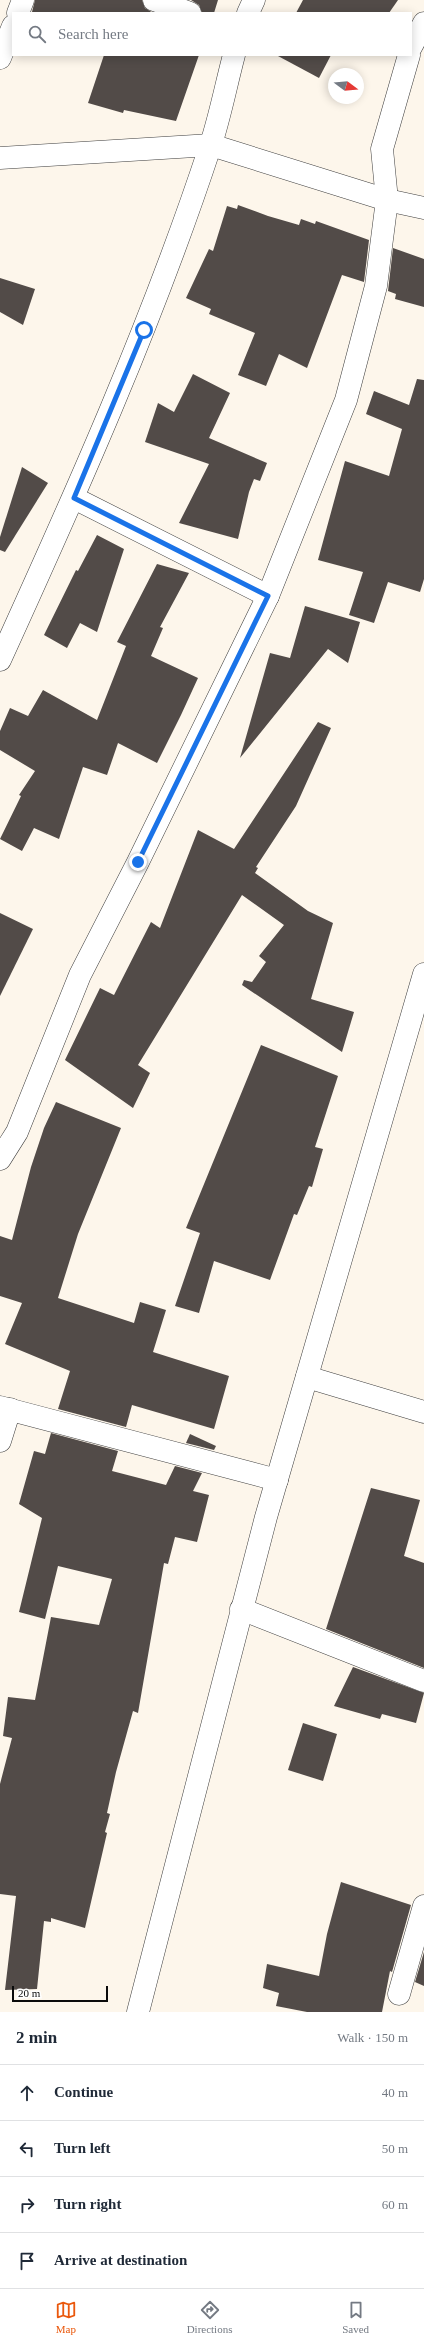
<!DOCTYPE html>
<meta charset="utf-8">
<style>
:root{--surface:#fff;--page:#f2f2f3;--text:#1f2937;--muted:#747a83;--line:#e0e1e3;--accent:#ea580c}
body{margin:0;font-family:Georgia,serif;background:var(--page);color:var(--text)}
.compass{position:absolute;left:328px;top:68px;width:36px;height:36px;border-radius:50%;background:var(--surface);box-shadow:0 2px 10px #0003;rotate:106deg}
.scale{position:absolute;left:12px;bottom:10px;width:96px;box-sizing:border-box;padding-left:4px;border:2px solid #0b0b0b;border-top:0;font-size:11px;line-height:14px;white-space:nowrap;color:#0b0b0b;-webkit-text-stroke:3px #fff;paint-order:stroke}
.stop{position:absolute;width:12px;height:12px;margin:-9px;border:3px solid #1a73e8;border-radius:50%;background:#fff}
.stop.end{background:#1a73e8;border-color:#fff;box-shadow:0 1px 4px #0008}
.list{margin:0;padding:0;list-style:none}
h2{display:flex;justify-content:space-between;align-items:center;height:52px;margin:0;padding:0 16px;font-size:17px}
h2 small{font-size:13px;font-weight:400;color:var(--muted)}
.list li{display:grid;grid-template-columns:26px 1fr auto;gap:12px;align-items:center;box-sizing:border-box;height:56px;padding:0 16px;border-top:1px solid var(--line)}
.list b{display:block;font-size:15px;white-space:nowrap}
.list em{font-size:13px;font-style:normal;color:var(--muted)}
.icon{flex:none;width:22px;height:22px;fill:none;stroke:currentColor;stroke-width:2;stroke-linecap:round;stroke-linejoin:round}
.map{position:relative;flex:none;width:424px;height:2012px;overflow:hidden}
.search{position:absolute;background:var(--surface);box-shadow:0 2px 10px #0003;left:12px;right:12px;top:12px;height:44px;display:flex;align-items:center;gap:10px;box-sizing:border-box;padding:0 14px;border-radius:0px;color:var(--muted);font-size:15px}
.sheet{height:276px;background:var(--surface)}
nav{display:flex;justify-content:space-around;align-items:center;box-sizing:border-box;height:56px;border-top:1px solid var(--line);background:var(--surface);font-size:11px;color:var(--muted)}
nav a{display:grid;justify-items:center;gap:2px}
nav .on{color:var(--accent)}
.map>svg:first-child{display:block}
</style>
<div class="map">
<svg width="424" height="2012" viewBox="0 0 424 2012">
<rect width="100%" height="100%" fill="#fdf6eb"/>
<g fill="#524b48">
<polygon points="35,0 142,0 145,8 153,13 37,13 32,12"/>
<polygon points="191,0 218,0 214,13 202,13 199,5"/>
<polygon points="303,0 398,0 389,13 296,13"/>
<polygon points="104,55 199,55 176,121 124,110 123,113 88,103"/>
<polygon points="331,55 319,78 278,56 279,55"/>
<polygon points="238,205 268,216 299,225 301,219 315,224 316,221 369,240 364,282 342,275 307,368 279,354 266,386 238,375 255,333 209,314 211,309 186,298 209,249 213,251 227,206 237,209"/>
<polygon points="393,248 424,259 424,307 395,299 396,294 388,291"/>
<polygon points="0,278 35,289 23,325 0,312"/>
<polygon points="193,374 230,393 209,438 267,463 260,481 254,479 249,492 238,539 179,523 209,464 145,442 158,403 174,412"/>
<polygon points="417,379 424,380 424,579 420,592 388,582 374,623 349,615 363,572 318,560 345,461 389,476 402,429 366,414 374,391 409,405"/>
<polygon points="22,467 48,483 5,552 0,550 0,537"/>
<polygon points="97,535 124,549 97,632 80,623 67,648 44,635 76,570 78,571"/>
<polygon points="157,564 189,573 160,627 163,628 151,656 198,678 181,715 157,763 118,743 107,775 83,767 59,839 34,828 22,851 0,839 21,796 19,795 35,771 0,750 0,731 10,708 28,716 43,690 97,720 126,646 117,642"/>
<polygon points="305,606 360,622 348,663 328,649 240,758 270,653 290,658"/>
<polygon points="318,722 331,728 296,806 256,867 258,868 255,873 308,911 333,923 311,999 354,1012 342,1052 242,985 244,980 252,982 266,962 259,956 284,925 242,895 138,1065 150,1073 133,1108 65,1060 100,988 114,995 151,922 160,928 198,830 234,849"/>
<polygon points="0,913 33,929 0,996"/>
<polygon points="261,1045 338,1076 315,1147 323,1149 312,1187 309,1186 297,1215 294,1214 270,1280 214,1261 199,1313 175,1306 200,1233 186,1228"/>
<polygon points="56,1102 121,1128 78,1234 58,1298 134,1323 140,1302 166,1310 153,1352 229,1376 214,1429 132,1405 126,1427 58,1409 70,1371 5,1344 22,1303 0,1296 0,1236 12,1240 31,1167 44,1128"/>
<polygon points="51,1433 118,1451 112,1471 166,1485 175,1466 202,1473 193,1491 209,1495 197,1542 175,1537 168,1564 164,1563 138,1713 133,1711 116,1772 107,1813 110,1814 105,1832 107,1833 85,1928 51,1918 51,1922 44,1921 37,1989 5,1990 16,1896 0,1894 0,1784 12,1738 3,1736 8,1697 35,1700 51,1617 99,1625 112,1579 58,1566 45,1619 19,1612 42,1518 19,1504 34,1451 45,1454"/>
<polygon points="190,1434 216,1446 214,1450 186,1443"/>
<polygon points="371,1488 420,1500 404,1556 424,1563 424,1668 326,1629"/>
<polygon points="353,1667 424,1693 416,1723 382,1714 380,1719 334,1706"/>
<polygon points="303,1723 337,1734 323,1781 288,1770"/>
<polygon points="341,1882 411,1905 392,1972 390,1971 382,2012 307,2012 276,2006 279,1993 263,1988 267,1964 319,1976 327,1934"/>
<polygon points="424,1952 424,1986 415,1982"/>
</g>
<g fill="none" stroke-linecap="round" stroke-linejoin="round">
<defs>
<g id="minor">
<polyline points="154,0 190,13"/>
<polyline points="18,13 23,0"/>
<polyline points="248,13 254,0"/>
<polyline points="411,47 424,23"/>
<polyline points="0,58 13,26"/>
<polyline points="0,158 211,145 387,200 424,208"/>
<polyline points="74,498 268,596"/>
<path d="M0,660c77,-169 152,-337 210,-513 10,-30 16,-62 24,-92"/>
<polyline points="0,1159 17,1132 80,975 138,862 268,596 346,400 376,286 387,200 382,149 409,55"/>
<polyline points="307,1377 424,1412"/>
<polyline points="0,1407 277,1480"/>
<polyline points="0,1441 10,1409"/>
<polyline points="241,1609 424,1681"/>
<polyline points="399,1994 424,1906"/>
</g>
<polyline id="tertiary" points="138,2012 266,1517 424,974"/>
</defs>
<use href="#minor" stroke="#3e3e3e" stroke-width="23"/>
<use href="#tertiary" stroke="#3e3e3e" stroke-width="23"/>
<use href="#minor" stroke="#fff" stroke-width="22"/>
<use href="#tertiary" stroke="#fff" stroke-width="22"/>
</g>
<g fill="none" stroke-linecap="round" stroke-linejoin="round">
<polyline stroke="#1a73e8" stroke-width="5" points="138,862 268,596 74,498 144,330"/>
</g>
</svg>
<svg class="compass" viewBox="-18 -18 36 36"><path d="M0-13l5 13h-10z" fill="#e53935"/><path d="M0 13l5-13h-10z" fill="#747a83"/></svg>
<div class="scale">20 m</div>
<div class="stop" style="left:144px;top:330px"></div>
<div class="stop end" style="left:138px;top:862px"></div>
<div class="search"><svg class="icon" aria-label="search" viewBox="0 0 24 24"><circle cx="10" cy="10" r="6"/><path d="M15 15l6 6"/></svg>Search here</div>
</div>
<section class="sheet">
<h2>2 min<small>Walk · 150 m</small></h2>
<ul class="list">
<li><svg class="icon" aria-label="ahead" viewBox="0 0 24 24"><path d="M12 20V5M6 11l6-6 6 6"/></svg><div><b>Continue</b></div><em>40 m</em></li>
<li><svg class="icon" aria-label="left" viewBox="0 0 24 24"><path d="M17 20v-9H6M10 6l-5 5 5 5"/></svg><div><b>Turn left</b></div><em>50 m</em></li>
<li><svg class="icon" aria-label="right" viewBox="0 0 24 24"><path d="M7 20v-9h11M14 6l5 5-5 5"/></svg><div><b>Turn right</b></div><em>60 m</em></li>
<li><svg class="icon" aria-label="arrive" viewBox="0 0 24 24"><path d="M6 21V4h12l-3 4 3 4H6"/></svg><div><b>Arrive at destination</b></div></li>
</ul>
</section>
<nav>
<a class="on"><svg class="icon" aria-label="map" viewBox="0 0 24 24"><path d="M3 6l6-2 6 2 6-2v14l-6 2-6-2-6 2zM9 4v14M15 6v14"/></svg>Map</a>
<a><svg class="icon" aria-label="directions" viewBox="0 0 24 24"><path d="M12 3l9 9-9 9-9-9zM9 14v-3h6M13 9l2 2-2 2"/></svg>Directions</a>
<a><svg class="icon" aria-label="saved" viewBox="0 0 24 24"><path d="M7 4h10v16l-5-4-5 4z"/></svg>Saved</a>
</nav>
